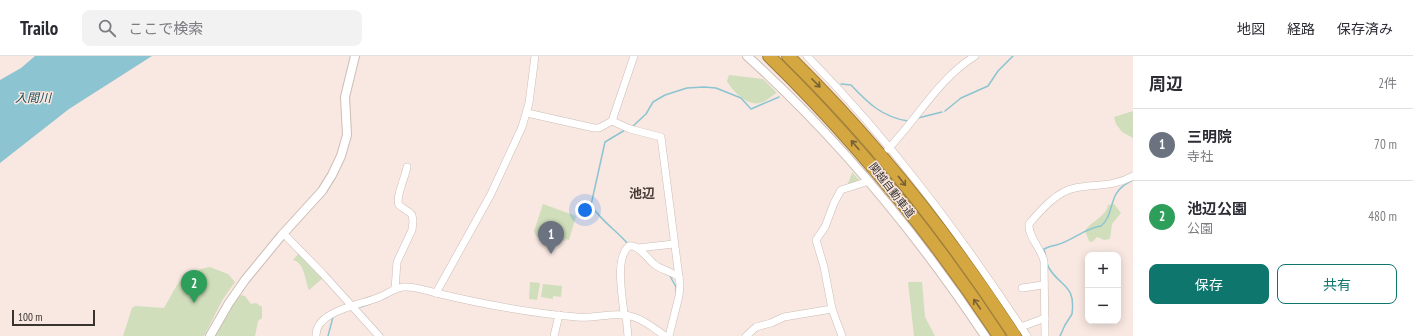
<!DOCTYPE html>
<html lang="ja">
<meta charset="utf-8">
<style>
:root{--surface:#fff;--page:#f2f2f3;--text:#2b2b33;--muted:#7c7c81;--line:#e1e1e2;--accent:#0f766e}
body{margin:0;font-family:"PT Sans Narrow","Noto Sans JP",sans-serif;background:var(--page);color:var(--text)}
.controls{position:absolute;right:12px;bottom:12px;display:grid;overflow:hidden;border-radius:8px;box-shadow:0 2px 10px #0003}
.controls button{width:36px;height:36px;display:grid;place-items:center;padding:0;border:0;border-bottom:1px solid var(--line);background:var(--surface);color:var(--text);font:20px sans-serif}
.scale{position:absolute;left:12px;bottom:10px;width:83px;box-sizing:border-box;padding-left:4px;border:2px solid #393330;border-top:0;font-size:11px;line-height:14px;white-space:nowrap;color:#393330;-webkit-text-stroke:3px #f8e8e1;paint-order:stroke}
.you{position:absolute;left:585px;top:154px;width:14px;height:14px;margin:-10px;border:3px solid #fff;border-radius:50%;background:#1a73e8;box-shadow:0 0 0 6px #1a73e833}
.badge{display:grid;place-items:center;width:26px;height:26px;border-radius:50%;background:var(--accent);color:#fff;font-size:13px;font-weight:700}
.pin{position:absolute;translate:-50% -33px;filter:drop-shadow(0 1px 2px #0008)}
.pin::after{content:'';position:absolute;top:21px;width:14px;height:12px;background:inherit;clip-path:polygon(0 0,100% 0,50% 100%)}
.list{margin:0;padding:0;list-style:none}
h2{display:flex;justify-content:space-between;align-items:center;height:52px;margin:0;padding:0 16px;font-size:17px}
h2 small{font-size:13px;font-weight:400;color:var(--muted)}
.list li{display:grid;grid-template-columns:26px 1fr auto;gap:12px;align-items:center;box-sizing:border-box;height:72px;padding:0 16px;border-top:1px solid var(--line)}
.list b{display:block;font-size:15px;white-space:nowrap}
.list p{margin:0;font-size:13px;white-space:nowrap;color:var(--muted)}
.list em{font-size:13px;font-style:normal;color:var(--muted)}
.actions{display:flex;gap:8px;padding:12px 16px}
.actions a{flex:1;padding:9px 0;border:1px solid var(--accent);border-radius:8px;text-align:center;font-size:14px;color:var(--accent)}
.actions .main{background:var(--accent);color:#fff}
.icon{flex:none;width:22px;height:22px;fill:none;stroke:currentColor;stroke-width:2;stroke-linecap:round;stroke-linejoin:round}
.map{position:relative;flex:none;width:1133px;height:280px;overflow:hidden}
header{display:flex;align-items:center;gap:24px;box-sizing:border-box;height:56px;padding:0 20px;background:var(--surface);border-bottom:1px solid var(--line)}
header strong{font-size:19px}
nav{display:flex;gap:22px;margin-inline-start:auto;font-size:14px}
.search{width:280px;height:36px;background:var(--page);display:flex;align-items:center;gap:10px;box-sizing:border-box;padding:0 14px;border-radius:8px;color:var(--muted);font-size:15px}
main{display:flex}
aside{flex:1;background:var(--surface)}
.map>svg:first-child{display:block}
</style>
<header>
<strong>Trailo</strong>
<div class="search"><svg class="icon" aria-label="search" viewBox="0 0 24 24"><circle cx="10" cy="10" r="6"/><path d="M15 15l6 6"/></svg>ここで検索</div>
<nav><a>地図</a><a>経路</a><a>保存済み</a></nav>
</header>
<main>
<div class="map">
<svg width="1133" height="280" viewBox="0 0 1133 280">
<rect width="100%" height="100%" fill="#f8e8e1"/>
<g fill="#d1debb">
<path d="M729,19l34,4 14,14c-6,3 -11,9 -17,10 -13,3 -28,-12 -33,-22z"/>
<polygon points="1133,55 1133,82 1122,76 1116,68 1114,61"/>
<polygon points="852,116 861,126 847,130 852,117"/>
<polygon points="543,148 576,160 569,184 566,183 565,185 548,180 547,184 536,180 534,175"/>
<path d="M1114,148l7,9 -9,11 -2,15 -6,1 -7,-3 -5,5 -3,-1 -4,-10c6,-10 21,-14 23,-26z"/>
<path d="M299,197l24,25 -14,12c-4,-9 -4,-27 -16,-30z"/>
<path d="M210,211l18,7 7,8 -12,17 -19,37h-81l9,-28 3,-2 29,2c16,-26 13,-34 46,-41z"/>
<polygon points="530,226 540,227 537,244 529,243"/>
<polygon points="908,226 922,226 925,261 935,280 914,280"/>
<polygon points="543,228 562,230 561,241 553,240 553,243 541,241"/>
<polygon points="241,239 245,240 251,248 256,247 262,251 262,262 258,265 255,280 215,280 235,244"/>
</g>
<polygon fill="#8cc4d2" points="35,0 152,0 69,53 0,107 0,24 21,12"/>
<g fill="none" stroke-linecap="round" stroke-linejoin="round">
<g stroke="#8cc4d2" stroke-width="1.5">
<path d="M841,28l10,1c17,18 31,32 57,36"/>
<polyline points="945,55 961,42 988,30 998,15 1013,0"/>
<polyline points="918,62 942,56"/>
<polyline points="632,71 646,58 653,46 665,39 687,32 704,31 716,32 741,42 751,53 779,41"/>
<path d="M625,74l-20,12 -14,63c10,16 25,25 37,39"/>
<polyline points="670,220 676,231 676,239"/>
<polyline points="361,251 387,241"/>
<polyline points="328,280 333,261"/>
<path d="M1060,280l5,-11 7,-11c4,-30 -12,-27 -23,-46 -3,-5 -3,-13 -5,-19 5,-3 7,-3 12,-4 16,-4 29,-17 45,-19 10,-8 9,-21 15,-32 4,-7 10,-10 17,-14"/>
</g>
<defs>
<g id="minor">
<path d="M807,0c84,85 154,180 220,280"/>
<polyline points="527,57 594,72 599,72 612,65 634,0"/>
<polyline points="612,65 630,73 661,81 680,229 679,240 669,280"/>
<path d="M888,93c29,-30 51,-71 87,-93"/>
<polyline points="283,177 323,218 379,280"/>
<polyline points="638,192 674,188"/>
<polyline points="1022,232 1043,229"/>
<path d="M395,233l2,-27 15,-32 1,-9 -1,-6c-3,-4 -10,-7 -13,-10 -4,-7 7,-30 8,-38"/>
<path d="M436,237c46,11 93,20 141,24 18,2 39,-6 57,0 12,4 21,12 31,19"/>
<path d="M624,259c-1,-18 -10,-56 5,-69 9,-2 18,12 25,18 7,6 17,7 25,13"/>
<polyline points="626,259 628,280"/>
<polyline points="1021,271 1045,262"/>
<path d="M316,280c-1,-25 44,-31 61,-38 9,-3 17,-10 26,-11 11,-1 22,3 33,6l55,-99 31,-67 7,-24 6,-47"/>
<polyline points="554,280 559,259"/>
<polyline points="746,280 756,271 771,267 784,261 832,253"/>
<polyline points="842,280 832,253 824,211 816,184 825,171 834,147 841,134 869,125"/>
<path d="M1045,280l-1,-75c-3,-13 -16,-24 -15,-37 11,-13 28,-33 46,-36 20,-4 39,-1 58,-12"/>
</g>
<g id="tertiary">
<path d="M747,0c91,82 170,178 238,280"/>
<polyline points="210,280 229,247 245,224 281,180 322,135 332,119 341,100 347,79 345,41 355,0"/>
</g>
<g id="motorway">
<path d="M769,0c87,85 163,178 230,280"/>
<path d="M788,0c86,84 161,179 227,280"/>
</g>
</defs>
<use href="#minor" stroke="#ccbdb6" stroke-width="8"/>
<use href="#tertiary" stroke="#ccbdb6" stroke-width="10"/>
<use href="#motorway" stroke="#9e7e3a" stroke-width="14"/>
<use href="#minor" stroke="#fff" stroke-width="7"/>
<use href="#tertiary" stroke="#fff" stroke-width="8"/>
<use href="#motorway" stroke="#d4a740" stroke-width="12"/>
</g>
<defs><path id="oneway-shaft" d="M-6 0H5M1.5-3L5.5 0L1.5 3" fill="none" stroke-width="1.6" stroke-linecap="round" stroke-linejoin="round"/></defs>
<g stroke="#776136">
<use href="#oneway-shaft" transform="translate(816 27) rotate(45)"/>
<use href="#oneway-shaft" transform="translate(855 89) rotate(-131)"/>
<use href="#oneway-shaft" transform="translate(902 125) rotate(52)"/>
<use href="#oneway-shaft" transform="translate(977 248) rotate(-125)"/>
</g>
<g text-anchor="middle" stroke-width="3" stroke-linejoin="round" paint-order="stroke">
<g font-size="11" fill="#393330" stroke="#f8e8e1">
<text transform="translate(892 134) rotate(52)" y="4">関越自動車道</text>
</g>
<g font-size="12" font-style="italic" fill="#1b4b57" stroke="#f8e8e1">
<text x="33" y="46">入間川</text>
</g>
<g font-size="13" font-weight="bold" fill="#4a3d38" stroke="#f8e8e1">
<text x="642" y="142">池辺</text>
</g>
</g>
</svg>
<div class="controls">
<button>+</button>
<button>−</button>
</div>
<div class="scale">100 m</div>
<div class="you"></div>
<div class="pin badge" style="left:551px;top:198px;background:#6b7280">1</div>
<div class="pin badge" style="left:194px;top:247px;background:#2e9e5b">2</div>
</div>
<aside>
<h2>周辺<small>2件</small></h2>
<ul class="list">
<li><span class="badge" style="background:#6b7280">1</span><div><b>三明院</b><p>寺社</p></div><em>70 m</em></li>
<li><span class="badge" style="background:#2e9e5b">2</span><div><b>池辺公園</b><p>公園</p></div><em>480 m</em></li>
</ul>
<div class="actions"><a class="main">保存</a><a>共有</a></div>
</aside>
</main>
